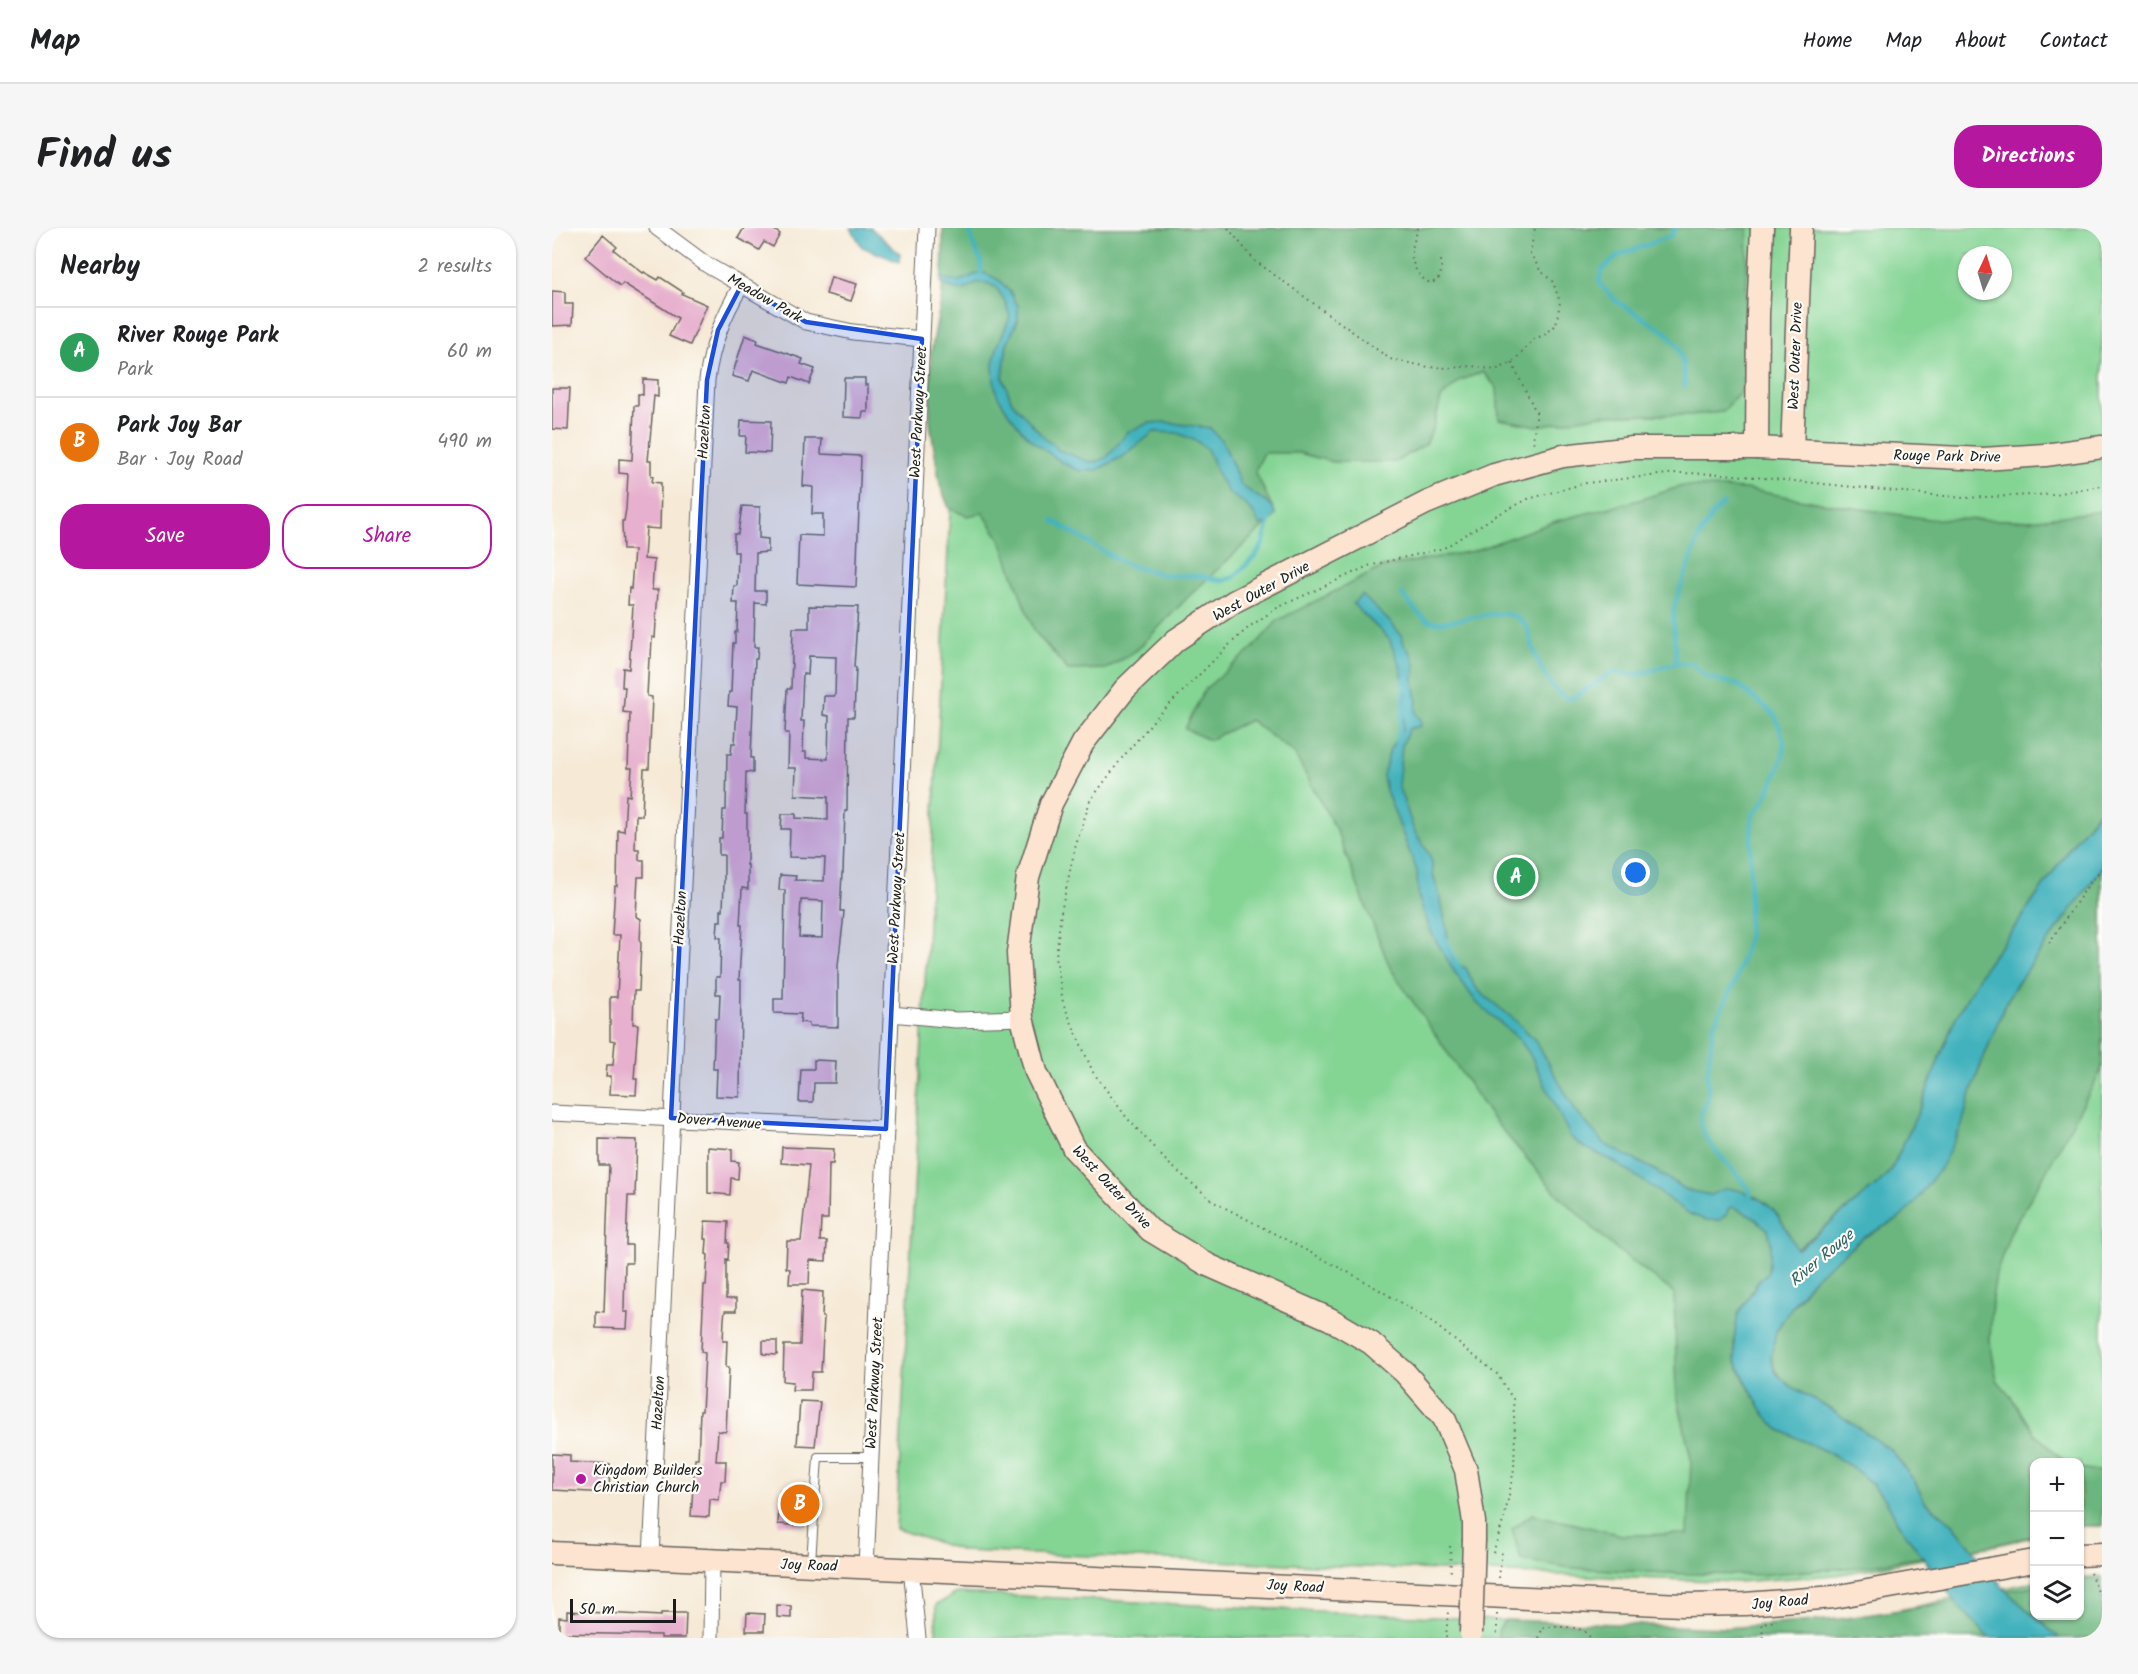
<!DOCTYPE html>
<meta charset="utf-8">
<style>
:root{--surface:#fff;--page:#f6f6f6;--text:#202124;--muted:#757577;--line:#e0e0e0;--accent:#b5179e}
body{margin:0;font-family:Kalam,sans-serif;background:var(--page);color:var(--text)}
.controls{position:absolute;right:18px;bottom:18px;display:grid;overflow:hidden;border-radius:12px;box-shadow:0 2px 4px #0004}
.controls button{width:54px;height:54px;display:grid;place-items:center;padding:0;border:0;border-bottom:2px solid var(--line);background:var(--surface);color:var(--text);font:30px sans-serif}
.compass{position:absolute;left:1406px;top:18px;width:54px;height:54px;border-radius:50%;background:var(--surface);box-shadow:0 2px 4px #0004;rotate:4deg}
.scale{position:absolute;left:18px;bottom:15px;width:106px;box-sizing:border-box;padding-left:6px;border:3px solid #1c1c1c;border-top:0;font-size:16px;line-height:21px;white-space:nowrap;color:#1c1c1c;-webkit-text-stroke:4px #fdfcf7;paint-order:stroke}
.you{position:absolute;left:1084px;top:645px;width:21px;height:21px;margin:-15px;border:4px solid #fff;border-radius:50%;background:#1a73e8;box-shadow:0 0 0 9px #1a73e833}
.badge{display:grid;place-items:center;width:39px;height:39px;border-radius:50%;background:var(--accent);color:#fff;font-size:20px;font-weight:700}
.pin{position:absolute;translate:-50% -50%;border:3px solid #fff;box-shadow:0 2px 6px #0006}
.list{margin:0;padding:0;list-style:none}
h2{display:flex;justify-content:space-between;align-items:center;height:78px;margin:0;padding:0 24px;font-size:26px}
h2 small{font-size:20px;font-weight:400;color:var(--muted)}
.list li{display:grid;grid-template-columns:39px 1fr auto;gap:18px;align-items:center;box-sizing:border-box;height:90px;padding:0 24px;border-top:2px solid var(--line)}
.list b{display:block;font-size:22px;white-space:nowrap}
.list p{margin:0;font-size:20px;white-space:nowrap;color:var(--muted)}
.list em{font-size:20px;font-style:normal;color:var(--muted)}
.actions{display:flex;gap:12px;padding:18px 24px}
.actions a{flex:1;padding:14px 0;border:2px solid var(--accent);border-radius:24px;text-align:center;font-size:21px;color:var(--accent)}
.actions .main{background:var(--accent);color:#fff}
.icon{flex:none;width:33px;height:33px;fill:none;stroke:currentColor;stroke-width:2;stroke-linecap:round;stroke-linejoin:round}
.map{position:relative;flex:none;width:1550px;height:1410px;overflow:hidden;border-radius:24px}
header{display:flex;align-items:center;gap:36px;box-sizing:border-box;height:84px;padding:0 30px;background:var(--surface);border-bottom:2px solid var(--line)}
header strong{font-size:28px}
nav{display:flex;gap:33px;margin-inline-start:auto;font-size:21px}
.intro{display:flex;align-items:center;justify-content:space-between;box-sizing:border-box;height:144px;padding:0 36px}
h1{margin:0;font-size:42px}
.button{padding:15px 27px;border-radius:24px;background:var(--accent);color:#fff;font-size:21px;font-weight:700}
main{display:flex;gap:36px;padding:0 36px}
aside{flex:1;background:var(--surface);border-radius:24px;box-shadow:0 2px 4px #0004}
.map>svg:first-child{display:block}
</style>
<header>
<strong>Map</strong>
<nav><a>Home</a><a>Map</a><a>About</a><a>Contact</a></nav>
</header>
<div class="intro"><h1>Find us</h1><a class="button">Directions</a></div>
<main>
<aside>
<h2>Nearby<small>2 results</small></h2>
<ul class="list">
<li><span class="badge" style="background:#2e9e5b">A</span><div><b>River Rouge Park</b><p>Park</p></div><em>60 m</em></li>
<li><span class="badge" style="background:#e8710a">B</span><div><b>Park Joy Bar</b><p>Bar · Joy Road</p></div><em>490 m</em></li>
</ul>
<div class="actions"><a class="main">Save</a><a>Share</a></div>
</aside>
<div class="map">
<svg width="1550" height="1410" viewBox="0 0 1550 1410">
<rect width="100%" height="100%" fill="#fdfcf7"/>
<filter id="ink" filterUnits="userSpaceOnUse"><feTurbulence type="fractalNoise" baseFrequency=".0167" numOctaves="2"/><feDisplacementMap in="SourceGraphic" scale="12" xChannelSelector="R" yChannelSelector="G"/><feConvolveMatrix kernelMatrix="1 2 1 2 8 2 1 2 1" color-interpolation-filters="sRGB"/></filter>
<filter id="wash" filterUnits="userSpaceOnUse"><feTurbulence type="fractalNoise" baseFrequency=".008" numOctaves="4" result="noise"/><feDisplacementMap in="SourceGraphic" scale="24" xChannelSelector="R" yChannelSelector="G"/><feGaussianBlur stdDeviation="1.35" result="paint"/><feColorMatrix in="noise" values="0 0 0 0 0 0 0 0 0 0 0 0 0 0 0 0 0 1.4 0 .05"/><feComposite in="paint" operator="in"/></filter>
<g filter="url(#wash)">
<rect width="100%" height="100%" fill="#f6e9d5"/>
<g fill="#84d494" stroke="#507858" stroke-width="1.5" fill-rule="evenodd">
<path d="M413,0h1137v1298h-22v-64h-46v75l-47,10 -151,28 -99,7 -774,-31 -67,-22zM1415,27h36v36h-36z"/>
<polygon points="1550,1348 1550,1410 384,1410 384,1377 405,1365 1163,1403 1309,1390 1482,1354 1482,1388 1528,1388 1528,1349"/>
</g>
<g fill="#6bb67e" stroke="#44694d" stroke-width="1.5">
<polygon points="391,0 1196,0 1191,161 1171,184 1137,187 1050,187 985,198 947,191 945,160 931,144 909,152 889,170 882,197 874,216 843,234 781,234 747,225 712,225 703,243 724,287 637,368 585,422 554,441 516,442 483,404 472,377 449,312 431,285 415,288 397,280 388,257 378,195 379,124 390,68"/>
<polygon points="1130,258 1194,261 1269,275 1377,291 1478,292 1550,283 1550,579 1518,619 1469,691 1432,740 1402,793 1369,878 1339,942 1326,956 1216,1044 1206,1054 1186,1086 1182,1112 1183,1131 1190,1147 1203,1171 1226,1201 1275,1224 1300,1239 1320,1256 1334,1272 1346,1295 1371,1329 1306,1339 1207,1347 1133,1346 1020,1340 969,1332 960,1301 980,1286 1070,1307 1136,1306 1139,1231 1125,1167 1122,1065 1058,1016 1006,967 940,890 838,740 784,602 742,525 698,492 657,512 633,501 653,461 700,421 726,392 831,339 921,323 1004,293 1087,272"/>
<polygon points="1550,640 1550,841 1494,944 1459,1003 1444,1046 1440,1071 1438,1114 1445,1152 1457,1166 1482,1205 1513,1234 1482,1234 1482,1308 1420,1322 1401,1296 1372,1273 1363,1254 1339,1222 1280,1182 1245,1163 1230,1151 1220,1136 1219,1123 1224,1103 1234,1087 1263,1049 1312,1009 1348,990 1389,939 1451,781 1462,760"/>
<polygon points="1528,1240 1550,1244 1550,1298 1528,1298"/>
<polygon points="1528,1351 1550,1351 1550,1410 1507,1410 1454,1363 1482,1358 1482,1388 1528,1388"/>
<polygon points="1403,1374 1438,1410 946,1410 946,1403 953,1392 1174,1400 1287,1391"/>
</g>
<g fill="#43b2bd" stroke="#30676c" stroke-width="1.5">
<polygon points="299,0 319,0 348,26 347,34 310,19"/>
<path d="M426,45h7l14,7 11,12 8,14v14l-11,24 -4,34 9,24 35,39 7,3 4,6 32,12 9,-1 8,-4 21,-25 21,-9 15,-1 46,6 13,14 18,43 31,21 4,9 -7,7 -9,3 -6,-11 -9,-10 -16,-11 -10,-16 -12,-28 -11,-8 -19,-8 -23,-1 -32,25 -25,13 -18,1 -19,-10 -24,-17 -11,-10 -16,-20 -12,-19 -3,-15 -1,-16 4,-16 13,-31 -5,-16 -9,-14 -9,-4h-11l-11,7h-8l-16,-7v-6c19,8 20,3 37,-4z"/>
<path d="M810,367l29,28 10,12 3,9 7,9 4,10 -1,17 3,19 -1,15 5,6v6l-12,3 -7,16 -4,40 16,45 15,24 3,8 1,12 8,27 6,30 1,16 5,13 5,5 8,3 8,17 7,8 34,27 20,20 42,73 29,32 45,23 35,22 25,5c15,-9 18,-8 35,-2 30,10 37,30 51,57l81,-66 13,-14 30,-64 33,-85 30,-53 37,-49 49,-72 32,-40v61l-88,120 -11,21 -25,63 -8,24 -8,29 -21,42 -26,35 -15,16 -36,19 -49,40 -18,22 -21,32 -5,26 1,7 4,9 13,12 43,25 59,40 24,32 9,19 29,23 53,67 53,47h-69l-35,-36 -57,-79 -12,-23 -14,-16 -20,-17 -25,-15 -49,-23 -13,-14 -10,-16 -20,-40 -1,-19 4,-26 20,-32 10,-10 3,-29 -3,-13 -16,-14 -18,-9 -5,1 -3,7 -7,5h-13l-16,-6 -51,-36 -28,-18 -29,-14 -12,-10 -39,-80 -12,-17 -42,-36 -23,-32 -22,-37 -14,-38 -1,-25 -31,-81 -3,-14 7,-27 13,-20 3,-35 -6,-29 -11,-26 -36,-35z"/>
</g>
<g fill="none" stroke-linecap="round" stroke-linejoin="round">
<g stroke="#43b2bd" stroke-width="4.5">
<polyline points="417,0 422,19 429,33 429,50"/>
<polyline points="1123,0 1119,8 1067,27 1050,42 1047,55 1064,73 1114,104 1126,119 1131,135 1133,158"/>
<polyline points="501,293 561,329 579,338 614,347 649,348 671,353 682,349 704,327 711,316 718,290"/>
<path d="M850,366c8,9 15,20 25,26 17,10 70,-16 91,-2 13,8 12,24 17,36 6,16 17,37 32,44h6l40,-26 23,3 40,-12h16l14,14 32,8 37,30 9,26 -1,15 -7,19 -12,26 -12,15 -4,122 -13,44 -21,42 -7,51 2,19 -9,24 1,7 6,15 43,50v10"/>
<polyline points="1124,435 1121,390 1123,375 1147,309 1160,287 1171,275"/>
<polyline points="844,517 851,482 852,451"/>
<polyline points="894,711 908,741"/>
</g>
</g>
<g id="blocks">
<g fill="#e7b0ce" fill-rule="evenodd">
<polygon points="192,0 219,0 228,6 221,19 212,14 207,22 186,10"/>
<polygon points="51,7 65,19 62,22 91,45 92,44 106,52 108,49 131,64 130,66 155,77 138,117 117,108 126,90 71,55 68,58 33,29"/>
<polygon points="279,49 305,56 299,73 274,66"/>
<polygon points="0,63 13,64 13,76 21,76 20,97 0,98"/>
<polygon points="193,107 206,112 205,115 251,131 249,136 263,141 257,156 239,149 237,155 201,142 197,153 180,148"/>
<polygon points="292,150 313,150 313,157 316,157 316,184 311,184 310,190 291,189"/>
<polygon points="91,151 106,152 106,169 102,168 96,233 99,233 99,248 101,248 100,254 109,255 108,301 94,300 92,331 102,332 100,362 106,362 103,410 100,409 99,430 97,430 95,468 100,469 97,541 92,541 90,588 84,587 83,621 87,621 87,632 92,632 92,649 86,649 84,688 89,691 88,714 89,715 87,763 82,763 81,796 86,796 82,851 85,851 84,867 58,866 59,848 54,848 55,837 61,837 63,813 58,812 58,769 65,769 68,707 60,707 63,658 65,658 66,602 72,603 74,567 78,568 80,540 76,540 78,485 71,484 73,459 70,459 71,440 77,441 81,377 76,377 77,360 79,361 82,322 71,322 70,293 72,293 74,281 76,246 67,245 67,231 80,232 82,178 86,178 86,166 91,167"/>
<polygon points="0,160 18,160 16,202 0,201"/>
<polygon points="189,192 219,193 218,225 193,224 194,208 188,208"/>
<polygon points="253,211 270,211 269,226 309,228 304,359 245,356 247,307 271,308 271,286 260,286 261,259 251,258"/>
<polygon points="190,278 208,279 207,310 216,311 216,324 204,325 203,363 214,363 214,376 203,375 202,419 206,419 205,431 203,431 201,479 199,530 201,530 201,545 194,544 193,586 195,586 195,637 196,637 196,661 190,660 188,697 190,697 187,752 189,752 188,869 164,868 165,841 161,841 163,791 167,791 168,766 164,766 164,749 168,749 169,710 165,709 166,693 169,693 169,682 171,682 172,654 172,627 167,627 167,610 170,610 171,582 174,582 175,526 179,526 180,515 183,515 185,479 176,478 177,464 179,464 181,415 183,415 183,404 185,404 186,375 181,375 182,358 185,358 186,324 182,324 182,306 186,306"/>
<path d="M257,378l49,1 -4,60h2l-2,50h-6l-1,94h-2l-2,62h-1l-2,38h4l-1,12 -5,42v62l-29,-1v-3l-9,-1 1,-8 -27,-1v-14h9l2,-109h-6l1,-15 16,1 -1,4 29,1 1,-23 -36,-1 1,-28h-9l1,-15h14v4l32,2v-23l-33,-2 1,-27h-8l1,-35h-4l2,-44h4l2,-61h16zM257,428l27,1 -1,39h-11l-1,19 6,1 -1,43 -22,-1v-6h-3l1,-31h-3l2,-47 5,1zM249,672l22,1 -1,37 -23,-1z"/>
<polygon points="262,832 284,833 283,855 262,855 261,874 247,874 249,841 262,841"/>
<polygon points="47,911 85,912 83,968 76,968 74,1017 80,1017 80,1035 73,1035 72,1084 76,1084 75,1101 44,1100 44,1083 52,1084 57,937 47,937"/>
<polygon points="156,919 180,921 180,933 187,934 186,951 179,950 178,967 156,965"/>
<polygon points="230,919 282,921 281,936 277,936 276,991 269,991 268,1013 275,1013 274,1033 258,1032 257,1056 237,1056 238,1041 234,1040 235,1013 249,1013 257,937 229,935"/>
<polygon points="153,993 176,994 175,1015 177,1015 176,1032 174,1031 174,1071 184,1071 184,1083 173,1083 172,1091 171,1113 175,1113 174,1139 177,1139 174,1204 166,1203 164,1233 174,1233 173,1253 169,1253 167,1272 158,1271 157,1289 139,1288 143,1231 146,1231 148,1183 150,1183 151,1166 153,1125 149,1124 152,1057 154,1057 156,1027 154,1026 155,1011 152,1011"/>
<polygon points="250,1062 271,1064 270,1089 272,1089 269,1144 260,1144 259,1162 240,1162 241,1154 231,1153 232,1117 248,1117"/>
<polygon points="211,1113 225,1113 225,1127 211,1126"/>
<polygon points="248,1173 268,1174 263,1218 245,1217"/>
<polygon points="0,1226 18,1227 18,1234 58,1236 57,1265 0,1262"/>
<polygon points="241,1257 254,1257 253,1298 226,1296 228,1263 240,1264"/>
<polygon points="225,1377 239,1378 239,1390 225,1389"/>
<polygon points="15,1383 109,1388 109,1385 134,1385 133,1410 109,1410 109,1407 7,1405 7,1389 15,1390"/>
<polygon points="195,1385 213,1386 212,1403 194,1403"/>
</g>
</g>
</g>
<g filter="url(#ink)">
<use href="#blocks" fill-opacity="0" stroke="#68645d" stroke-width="1.5"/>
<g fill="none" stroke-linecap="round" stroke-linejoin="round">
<defs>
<polyline id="lane" points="259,1334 266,1229 319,1229"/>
<g id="street">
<polyline points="105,0 155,37 254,94 301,104 370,111"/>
<polyline points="339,786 404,792 470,790"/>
<polyline points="0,885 334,901"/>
<path d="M99,1329l56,-1177c5,-36 16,-64 34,-94"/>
<polyline points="314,1339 375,0"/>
<polyline points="359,1340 366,1410"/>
<polyline points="159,1410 160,1333"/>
</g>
<g id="secondary">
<polyline points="1205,220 1206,87 1210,0"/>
<polyline points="1240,222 1249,0"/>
<polyline points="922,1311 922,1294 914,1242 892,1190 853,1145 819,1115 778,1091 656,1037 598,1002 522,921 484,844 470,790 466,725 476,649 499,576 531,515 573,461 624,412 683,373 874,275 942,247 1011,228 1081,220 1205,220 1431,231 1493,227 1550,219"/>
<polyline points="0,1325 1130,1377 1193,1376 1282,1369 1482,1333"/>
<polyline points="1528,1327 1550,1326"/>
</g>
</defs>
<use href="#lane" stroke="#68645d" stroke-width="10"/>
<use href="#street" stroke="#68645d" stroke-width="17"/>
<use href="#secondary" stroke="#68645d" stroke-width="25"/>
<g stroke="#68645d" stroke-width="2" stroke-dasharray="1.5 4.5" stroke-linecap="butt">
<polyline points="676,0 702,32 838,131 876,139 898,140 920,138 943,142 960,135 982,111 994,106 1004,97 1008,74 1001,54 988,42 978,25 983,0"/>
<path d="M866,0c-2,8 -6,17 -6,24 -1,13 7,27 19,31l7,-3 3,-8v-15"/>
<path d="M960,135l24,49c1,12 -4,22 -2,33"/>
<polyline points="1497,715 1537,656 1550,640"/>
<polyline points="898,1318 899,1348"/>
<polyline points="941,1325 953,1287 962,1241 963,1205 961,1171 945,1146 876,1091 809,1051 662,974 616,935 575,890 541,844 511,775 504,728 509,684 523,620 538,573 570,530 601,493 678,416 697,399 725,380 816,338 892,320 945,287 976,271 1034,255 1125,245 1172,246 1412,270 1503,266 1550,258"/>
<polyline points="1538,1345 1547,1366 1550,1366"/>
<polyline points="947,1350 950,1322"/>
<polyline points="945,1386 945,1410"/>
<polyline points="894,1410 896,1383"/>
<path d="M987,1410l4,-11c14,1 40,-4 47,11"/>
<polyline points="1211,1410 1210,1395 1225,1393"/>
</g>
<use href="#lane" stroke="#fff" stroke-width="8"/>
<use href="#street" stroke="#fff" stroke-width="15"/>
<use href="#secondary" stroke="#fde4d1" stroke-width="22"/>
<defs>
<polyline id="secondary-bridge" points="919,1405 922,1311"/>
</defs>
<use href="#secondary-bridge" stroke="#68645d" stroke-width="25" stroke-linecap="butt"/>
<use href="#secondary-bridge" stroke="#fde4d1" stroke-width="22"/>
</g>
</g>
<path fill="#1d4ed8" fill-opacity="0.2" stroke="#1d4ed8" stroke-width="4.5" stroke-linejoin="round" d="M189,58l65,36 116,17 -36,790 -215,-11 36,-738 11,-50z"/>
<circle fill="#b5179e" stroke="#fdfcf7" stroke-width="2" cx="29" cy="1251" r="6"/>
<g text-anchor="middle" stroke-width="4.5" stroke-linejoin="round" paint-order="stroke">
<g font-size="15" fill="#1c1c1c" stroke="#fdfcf7">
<text transform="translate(213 70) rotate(30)" y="5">Meadow Park</text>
<text transform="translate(1243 128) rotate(-88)" y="5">West Outer Drive</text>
<text transform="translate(366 184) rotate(-87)" y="5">West Parkway Street</text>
<text transform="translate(152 204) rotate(-87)" y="5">Hazelton</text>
<text transform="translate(1395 228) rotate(1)" y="5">Rouge Park Drive</text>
<text transform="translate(709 363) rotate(-29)" y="5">West Outer Drive</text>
<text transform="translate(344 670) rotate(-87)" y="5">West Parkway Street</text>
<text transform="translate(128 690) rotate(-87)" y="5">Hazelton</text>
<text transform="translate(167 893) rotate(4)" y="5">Dover Avenue</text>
<text transform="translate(560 959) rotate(47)" y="5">West Outer Drive</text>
<text transform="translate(322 1155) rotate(-87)" y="5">West Parkway Street</text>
<text transform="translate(106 1175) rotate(-87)" y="5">Hazelton</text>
<text transform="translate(257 1337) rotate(2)" y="5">Joy Road</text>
<text transform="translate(743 1358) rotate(3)" y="5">Joy Road</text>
<text transform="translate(1228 1374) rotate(-5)" y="5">Joy Road</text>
</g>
<g font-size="15" fill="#1c1c1c" stroke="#fdfcf7" text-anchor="start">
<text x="41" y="1247">Kingdom Builders<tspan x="41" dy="17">Christian Church</tspan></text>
</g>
<g font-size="16" font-style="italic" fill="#2e6064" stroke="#fdfcf7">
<text transform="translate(1269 1029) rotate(-40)" y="6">River Rouge</text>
</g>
</g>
</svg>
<div class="controls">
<button>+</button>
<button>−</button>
<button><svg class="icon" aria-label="layers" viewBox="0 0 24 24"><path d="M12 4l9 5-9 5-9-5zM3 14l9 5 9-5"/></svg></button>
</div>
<svg class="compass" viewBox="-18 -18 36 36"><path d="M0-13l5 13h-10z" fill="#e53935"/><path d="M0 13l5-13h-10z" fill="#757577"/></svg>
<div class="scale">50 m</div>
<div class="you"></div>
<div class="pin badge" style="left:964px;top:649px;background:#2e9e5b">A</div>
<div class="pin badge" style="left:248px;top:1276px;background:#e8710a">B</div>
</div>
</main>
